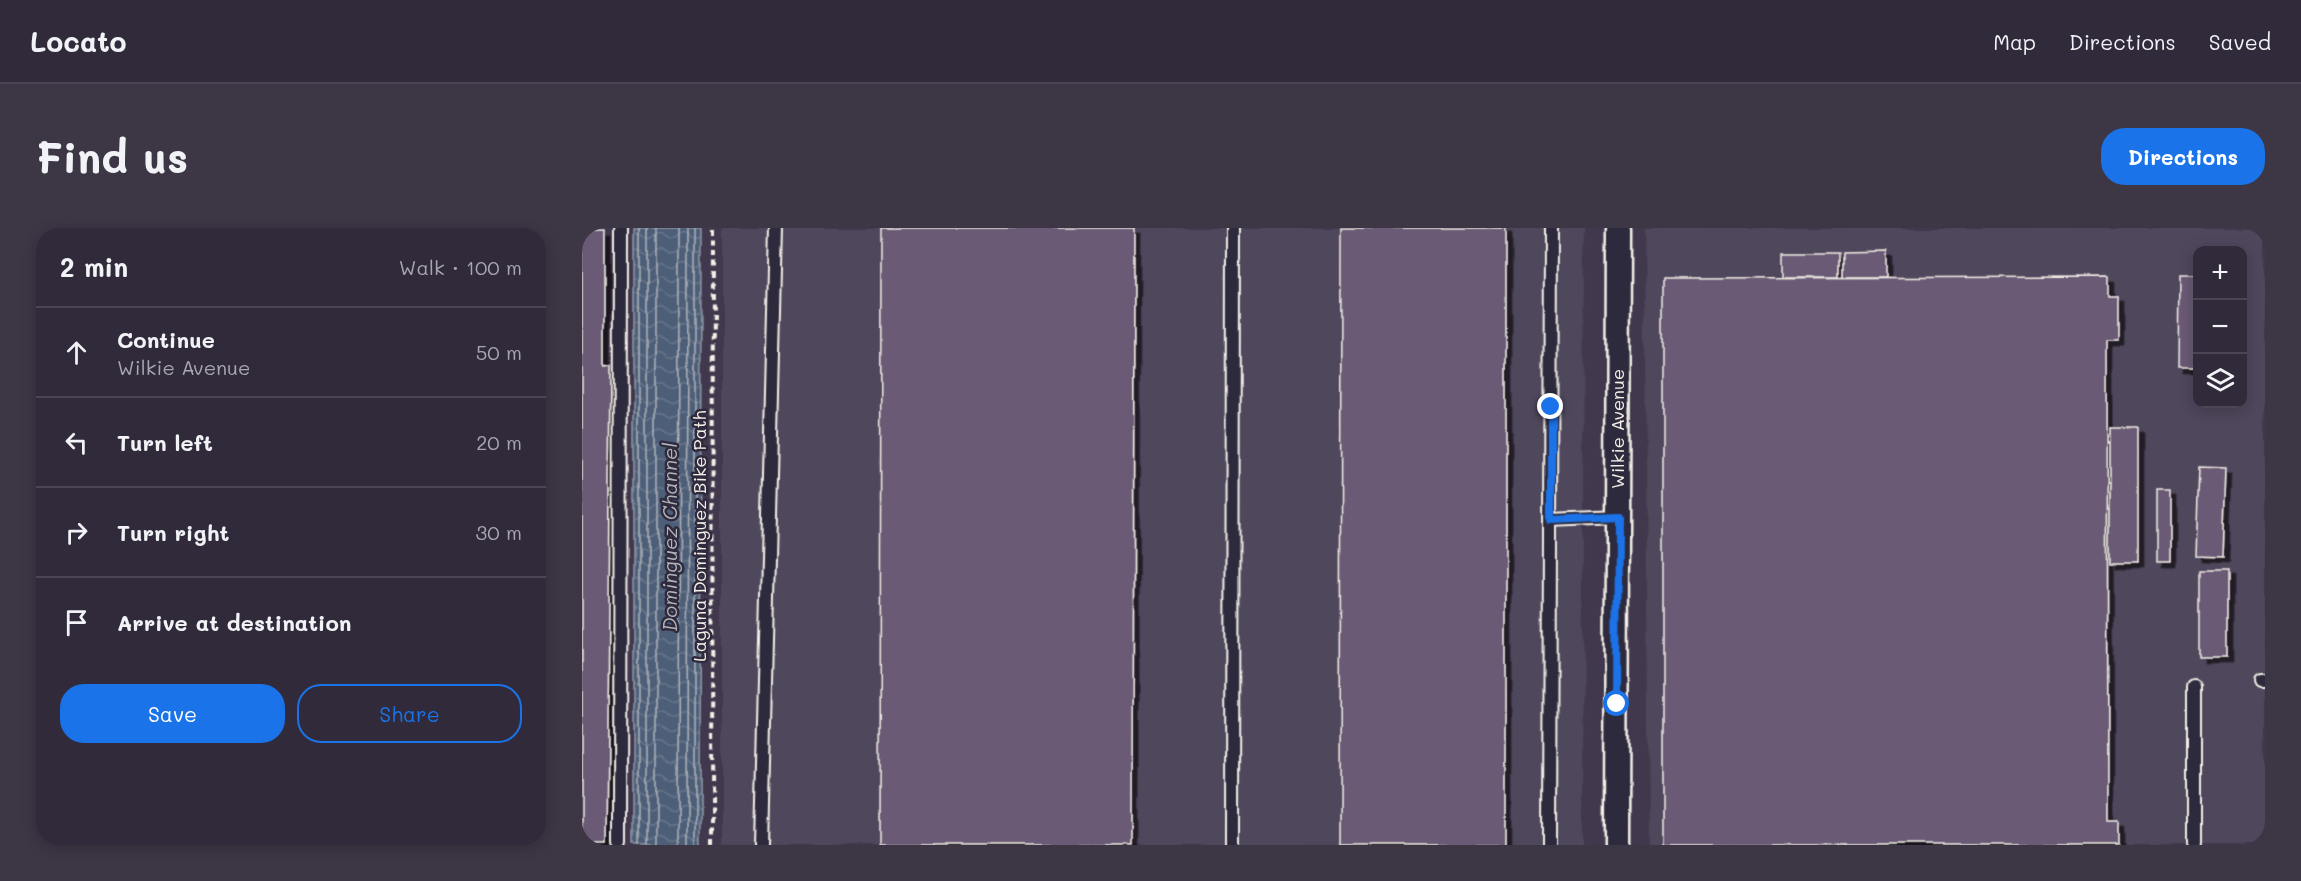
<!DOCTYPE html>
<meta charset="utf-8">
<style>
:root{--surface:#312a3a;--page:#3d3645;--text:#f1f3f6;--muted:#a8a7af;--line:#4c4654;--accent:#1a73e8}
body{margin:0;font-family:Mali,sans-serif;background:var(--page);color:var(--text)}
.controls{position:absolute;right:18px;top:18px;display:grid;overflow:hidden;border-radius:12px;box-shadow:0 3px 15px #0003}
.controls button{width:54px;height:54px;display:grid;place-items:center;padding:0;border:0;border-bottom:2px solid var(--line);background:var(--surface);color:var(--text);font:30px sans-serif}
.stop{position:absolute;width:18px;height:18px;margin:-14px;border:4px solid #1a73e8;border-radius:50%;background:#fff}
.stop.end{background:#1a73e8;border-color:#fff;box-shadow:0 2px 6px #0008}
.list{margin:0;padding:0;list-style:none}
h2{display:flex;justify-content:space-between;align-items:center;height:78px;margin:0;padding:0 24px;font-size:26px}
h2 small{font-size:20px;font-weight:400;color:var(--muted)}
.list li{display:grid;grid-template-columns:39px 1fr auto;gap:18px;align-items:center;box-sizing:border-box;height:90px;padding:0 24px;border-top:2px solid var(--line)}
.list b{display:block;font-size:22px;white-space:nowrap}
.list p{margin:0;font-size:20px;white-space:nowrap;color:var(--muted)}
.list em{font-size:20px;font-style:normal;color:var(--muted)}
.actions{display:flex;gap:12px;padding:18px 24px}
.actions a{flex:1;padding:14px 0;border:2px solid var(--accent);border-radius:24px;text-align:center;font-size:21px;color:var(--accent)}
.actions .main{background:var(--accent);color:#fff}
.icon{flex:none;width:33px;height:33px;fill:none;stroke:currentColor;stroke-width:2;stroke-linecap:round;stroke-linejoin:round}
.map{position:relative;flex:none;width:1683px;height:617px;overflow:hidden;border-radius:24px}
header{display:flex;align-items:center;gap:36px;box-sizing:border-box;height:84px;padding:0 30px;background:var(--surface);border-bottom:2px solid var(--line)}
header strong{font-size:28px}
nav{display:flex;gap:33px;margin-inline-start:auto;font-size:21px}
.intro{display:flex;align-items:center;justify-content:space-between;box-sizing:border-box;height:144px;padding:0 36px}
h1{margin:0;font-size:42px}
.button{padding:15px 27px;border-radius:24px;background:var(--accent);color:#fff;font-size:21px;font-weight:700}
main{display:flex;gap:36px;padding:0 36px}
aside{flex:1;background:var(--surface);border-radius:24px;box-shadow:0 3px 15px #0003}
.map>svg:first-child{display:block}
</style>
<header>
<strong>Locato</strong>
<nav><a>Map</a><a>Directions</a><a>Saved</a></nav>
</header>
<div class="intro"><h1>Find us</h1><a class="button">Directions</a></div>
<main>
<aside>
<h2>2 min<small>Walk · 100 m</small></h2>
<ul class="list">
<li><svg class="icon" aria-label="ahead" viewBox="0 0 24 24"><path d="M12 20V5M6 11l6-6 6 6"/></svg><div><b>Continue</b><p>Wilkie Avenue</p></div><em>50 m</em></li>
<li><svg class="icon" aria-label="left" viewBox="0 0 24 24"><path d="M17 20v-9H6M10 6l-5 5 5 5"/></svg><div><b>Turn left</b></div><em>20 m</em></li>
<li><svg class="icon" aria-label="right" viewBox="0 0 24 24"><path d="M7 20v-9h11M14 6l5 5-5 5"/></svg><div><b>Turn right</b></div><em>30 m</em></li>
<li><svg class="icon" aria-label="arrive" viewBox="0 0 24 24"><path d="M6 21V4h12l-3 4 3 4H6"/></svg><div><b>Arrive at destination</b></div></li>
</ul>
<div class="actions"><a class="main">Save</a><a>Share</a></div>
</aside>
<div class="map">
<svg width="1683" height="617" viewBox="0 0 1683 617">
<defs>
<pattern id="water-waves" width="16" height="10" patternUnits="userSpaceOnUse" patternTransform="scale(1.5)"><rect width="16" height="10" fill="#4e5e78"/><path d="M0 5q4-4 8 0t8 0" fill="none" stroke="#68768b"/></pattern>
<filter id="shadow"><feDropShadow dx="5.5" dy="5.5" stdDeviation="0" flood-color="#0009"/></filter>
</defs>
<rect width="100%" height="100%" fill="#41384e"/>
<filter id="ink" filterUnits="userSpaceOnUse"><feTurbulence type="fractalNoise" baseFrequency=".0167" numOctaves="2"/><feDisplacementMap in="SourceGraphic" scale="12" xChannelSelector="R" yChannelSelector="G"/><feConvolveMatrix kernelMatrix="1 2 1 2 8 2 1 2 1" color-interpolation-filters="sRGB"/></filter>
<g filter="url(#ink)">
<g fill="#50465c" fill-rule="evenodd">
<polygon points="140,0 1002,0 1000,617 140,617"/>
<path d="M1062,0h621v617h-616zM1616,22h44v154h-44z"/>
</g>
<polygon fill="url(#water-waves)" stroke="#9099a5" stroke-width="1.5" points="52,0 119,0 118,617 52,617"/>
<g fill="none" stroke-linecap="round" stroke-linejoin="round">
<g stroke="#b2b6bb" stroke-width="1.5">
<polyline points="57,617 57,0"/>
<polyline points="65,617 65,0"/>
<polyline points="74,617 74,0"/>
<polyline points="96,617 97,0"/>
<polyline points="105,617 106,0"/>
<polyline points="113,617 113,0"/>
</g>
</g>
<g fill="#6a5a74" stroke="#f4f1e8" stroke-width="1.5" filter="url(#shadow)">
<polygon points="0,0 23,0 23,138 29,137 25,617 0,617"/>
<polygon points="299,0 552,0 551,617 298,617"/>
<polygon points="759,0 924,0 924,617 758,617"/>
<polygon points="1304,23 1304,49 1260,49 1260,24"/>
<rect x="1201" y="24" width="55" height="25"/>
<polygon points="1596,46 1616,46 1616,140 1595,140"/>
<polygon points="1528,49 1528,68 1537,68 1537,112 1525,112 1526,594 1537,594 1537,617 1081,617 1081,50"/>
<rect x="1528" y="199" width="28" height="134"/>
<polygon points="1617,239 1644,240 1641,329 1614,328"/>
<rect x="1575" y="262" width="13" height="71"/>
<rect x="1617" y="343" width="28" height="86"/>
</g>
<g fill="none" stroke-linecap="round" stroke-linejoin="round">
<defs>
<g id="service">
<polyline points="969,292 1036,289"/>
<polyline points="1678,452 1683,452"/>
<polyline points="1612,459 1612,617"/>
<polyline points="38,617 39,0"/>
<polyline points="179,617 194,0"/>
<polyline points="650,617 651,0"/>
<polyline points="967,617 969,0"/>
</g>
<polyline id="minor" points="1034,617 1036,0"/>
</defs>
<use href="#service" stroke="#f4f1e8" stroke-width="16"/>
<use href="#minor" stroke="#f4f1e8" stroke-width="27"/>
<polyline stroke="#f4f1e8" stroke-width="4" stroke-dasharray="6 4.5" stroke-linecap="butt" points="130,617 131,0"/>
<use href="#service" stroke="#2f2a3d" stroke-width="12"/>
<use href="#minor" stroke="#2f2a3d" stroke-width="22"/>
</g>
</g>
<g fill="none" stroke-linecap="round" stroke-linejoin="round" filter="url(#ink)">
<polyline stroke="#1a73e8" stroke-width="8" points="969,179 969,292 1036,289 1035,476"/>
</g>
<g text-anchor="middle" stroke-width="5" stroke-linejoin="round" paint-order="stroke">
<g font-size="18" fill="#f4f1e8" stroke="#2f2a3d">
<text transform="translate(1036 201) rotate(-90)" y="6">Wilkie Avenue</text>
<text transform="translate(118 308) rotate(-90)" y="6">Laguna Dominguez Bike Path</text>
</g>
<g font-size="20" font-style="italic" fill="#b2b6bb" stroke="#2f2a3d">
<text transform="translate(88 309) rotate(-90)" y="7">Dominguez Channel</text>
</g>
</g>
</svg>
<div class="controls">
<button>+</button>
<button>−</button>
<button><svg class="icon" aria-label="layers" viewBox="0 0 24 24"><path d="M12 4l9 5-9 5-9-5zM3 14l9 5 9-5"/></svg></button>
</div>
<div class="stop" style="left:1035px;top:476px"></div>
<div class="stop end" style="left:969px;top:179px"></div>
</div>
</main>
